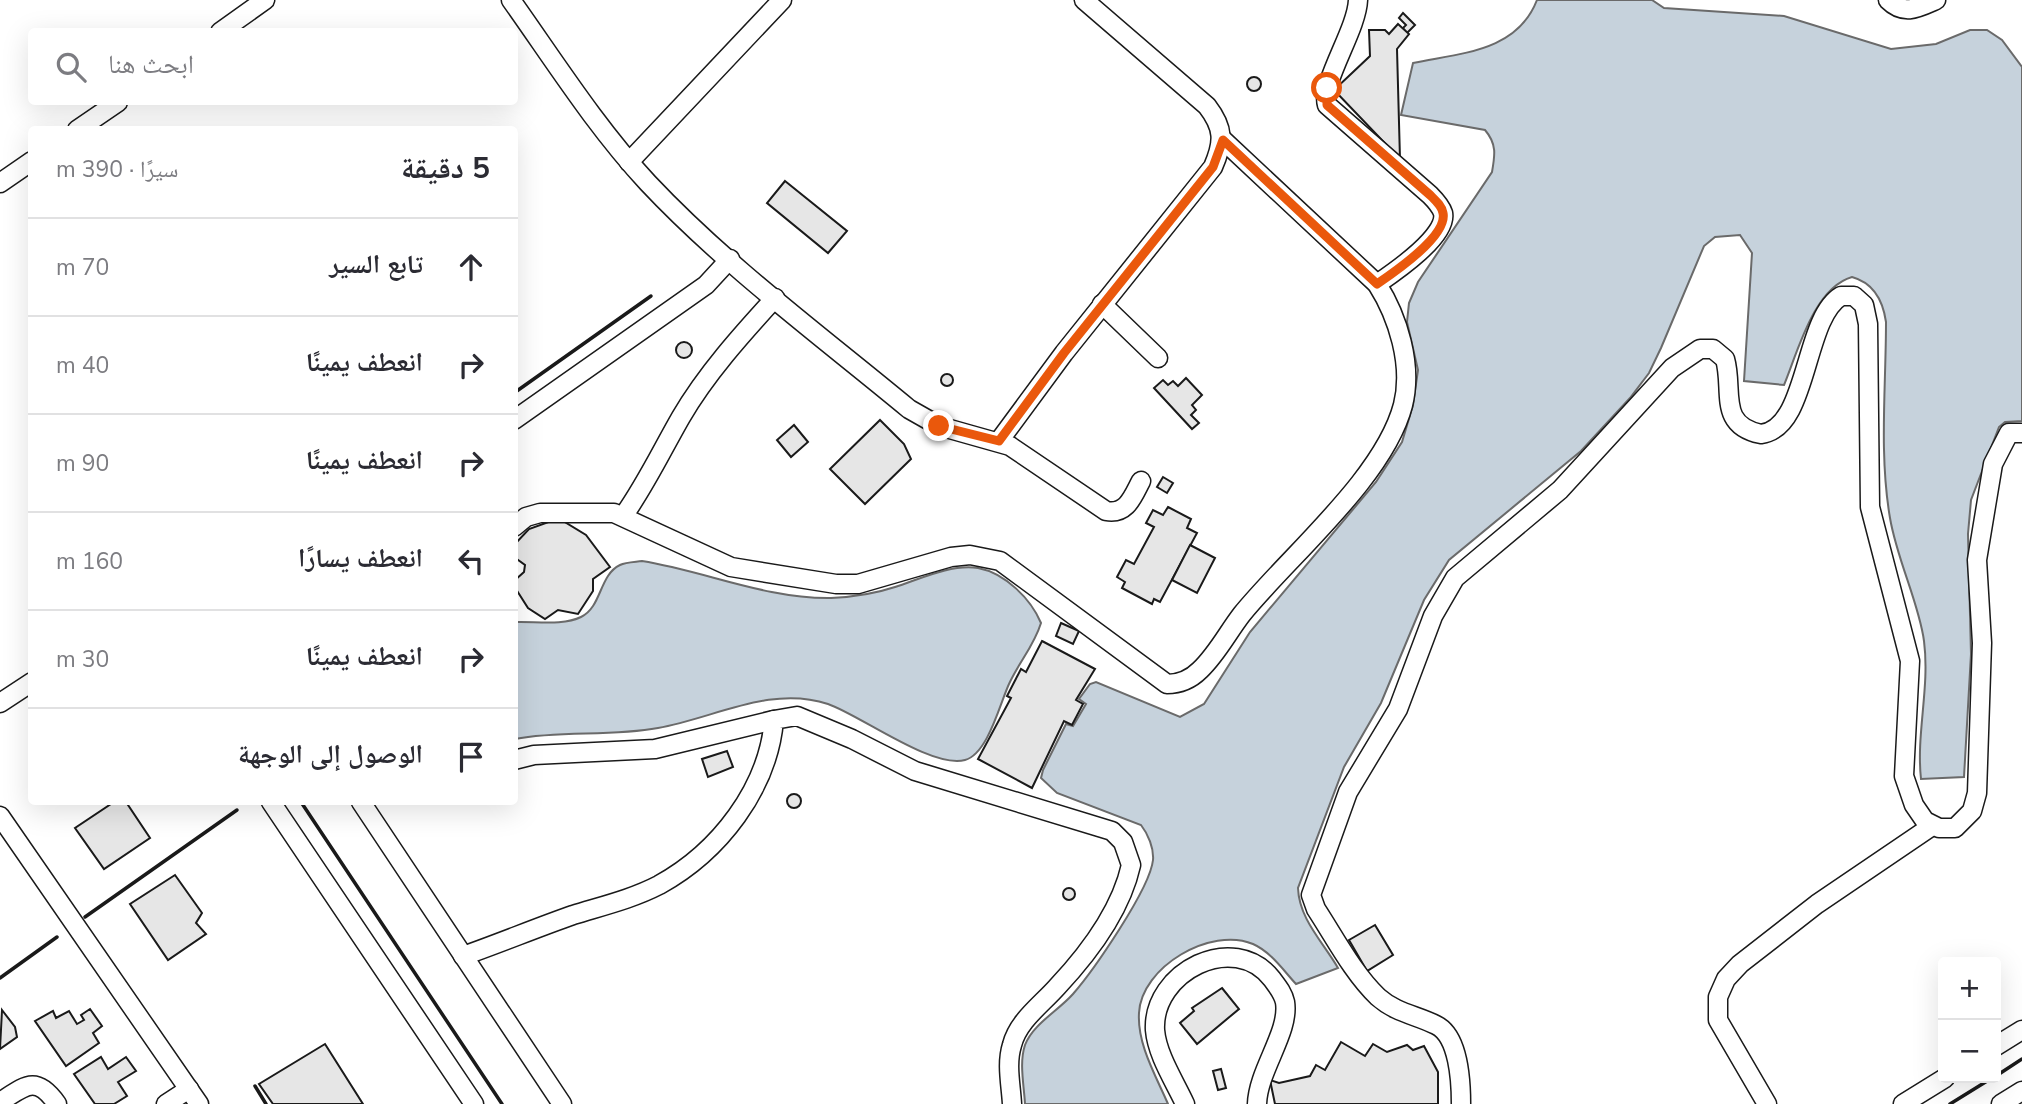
<!DOCTYPE html>
<html lang="ar">
<meta charset="utf-8">
<style>
:root{--surface:#fff;--page:#f7f7f7;--text:#2b2b33;--muted:#7c7c81;--line:#e1e1e2}
body{margin:0;font-family:"Nunito Sans","Noto Naskh Arabic",sans-serif;background:var(--page);color:var(--text);direction:rtl}
.controls{position:absolute;right:21px;bottom:21px;display:grid;overflow:hidden;border-radius:7px;box-shadow:0 7px 28px #0002}
.controls button{width:63px;height:63px;display:grid;place-items:center;padding:0;border:0;border-bottom:2px solid var(--line);background:var(--surface);color:var(--text);font:35px sans-serif}
.stop{position:absolute;width:21px;height:21px;margin:-16px;border:5px solid #ea580c;border-radius:50%;background:#fff}
.stop.end{background:#ea580c;border-color:#fff;box-shadow:0 2px 7px #0008}
.list{margin:0;padding:0;list-style:none}
h2{display:flex;justify-content:space-between;align-items:center;height:91px;margin:0;padding:0 28px;font-size:30px}
h2 small{font-size:23px;font-weight:400;color:var(--muted)}
.list li{display:grid;grid-template-columns:46px 1fr auto;gap:21px;align-items:center;box-sizing:border-box;height:98px;padding:0 28px;border-top:2px solid var(--line)}
.list b{display:block;font-size:26px;white-space:nowrap}
.list em{font-size:23px;font-style:normal;color:var(--muted)}
.icon{flex:none;width:38px;height:38px;fill:none;stroke:currentColor;stroke-width:2;stroke-linecap:round;stroke-linejoin:round}
.map{position:relative;flex:none;width:2022px;height:1104px;overflow:hidden;direction:ltr}
.search{position:absolute;background:var(--surface);box-shadow:0 7px 28px #0002;left:28px;top:28px;width:490px;height:77px;display:flex;align-items:center;gap:18px;box-sizing:border-box;padding:0 24px;border-radius:7px;color:var(--muted);font-size:26px}
.panel{position:absolute;background:var(--surface);box-shadow:0 7px 28px #0002;left:28px;top:126px;width:490px;height:679px;border-radius:7px;direction:rtl}
.map>svg:first-child{display:block}
</style>
<div class="map">
<svg width="2022" height="1104" viewBox="0 0 2022 1104">
<rect width="100%" height="100%" fill="#fff"/>
<g fill="#c6d2dc" stroke="#6a6a6a" stroke-width="2">
<path d="M1537,0h115l12,8 120,8 107,33 45,-5 34,-14h17l15,10 20,27v354l-17,1 -6,5 -28,73 -3,34 3,120 -7,123 -43,2c-5,-46 9,-91 3,-138 -5,-38 -27,-81 -34,-123 -11,-64 -4,-131 -4,-196 -3,-21 -12,-39 -34,-45 -38,11 -54,74 -68,108l-40,-4 8,-128 -12,-18 -25,2 -11,9 -43,102 -12,25 -19,25 -49,53 -132,109 -25,40 -43,103 -37,64 -46,121c1,31 25,54 40,80l-42,16c-13,-14 -25,-32 -43,-40 -42,-18 -112,23 -114,69 -2,31 17,63 29,91h-143c-1,-19 -6,-41 0,-59 8,-21 33,-34 48,-51 20,-23 77,-105 80,-134 1,-12 -5,-26 -12,-35l-84,-32 -16,-15 2,-8 23,-46 7,2 13,-22 -7,-5 11,-15 6,-2 84,35 24,-13 46,-72 126,-150 26,-40 11,-37 5,-35 -11,-48 2,-19 9,-21 74,-110c3,-17 5,-28 -7,-42l-84,-15 12,-52c47,-10 104,-11 124,-63z"/>
<path d="M642,561c63,10 124,38 189,37 22,-1 43,-4 64,-11 25,-8 55,-23 83,-19 27,5 53,31 63,55 -7,23 -22,39 -32,61 -9,19 -21,70 -44,76 -33,9 -105,-45 -137,-56 -58,-19 -113,14 -170,24 -48,9 -97,2 -143,11v-117c19,-1 48,4 66,-5 21,-10 18,-42 39,-52 6,-3 15,-3 22,-4z"/>
</g>
<g fill="#e6e6e6" stroke="#1a1a1a" stroke-width="2">
<polygon points="1403,13 1415,25 1407,33 1403,28 1406,25 1399,18"/>
<polygon points="1398,24 1409,34 1397,49 1400,159 1334,90 1370,56 1369,30 1385,30 1389,34"/>
<circle cx="1254" cy="84" r="7"/>
<polygon points="785,181 847,231 828,253 767,203"/>
<circle cx="684" cy="350" r="8"/>
<circle cx="947" cy="380" r="6"/>
<polygon points="1186,378 1202,395 1192,405 1196,410 1191,415 1199,423 1192,429 1154,388 1163,380 1168,385 1173,381 1178,386"/>
<polygon points="880,420 904,444 911,459 865,504 830,469"/>
<polygon points="794,425 808,442 791,457 777,440"/>
<polygon points="1163,477 1173,483 1167,493 1157,487"/>
<polygon points="1168,507 1191,519 1187,528 1197,533 1160,602 1154,599 1152,604 1122,588 1125,582 1117,577 1126,560 1134,564 1154,527 1146,523 1153,510 1163,515"/>
<polygon points="554,520 563,521 586,535 610,567 593,579 593,591 578,614 558,610 545,619 528,608 514,586 514,581 524,572 525,565 514,557 514,545 529,529"/>
<polygon points="1190,545 1215,558 1197,593 1172,580"/>
<polygon points="1061,623 1079,631 1073,644 1056,636"/>
<polygon points="1042,641 1095,669 1076,700 1083,704 1072,725 1064,721 1032,788 978,759 1011,698 1007,696 1021,669 1026,672"/>
<polygon points="727,751 733,767 708,777 702,759"/>
<circle cx="794" cy="801" r="7"/>
<polygon points="114,802 126,802 150,838 104,869 75,828"/>
<polygon points="175,875 202,913 196,923 206,934 168,960 130,904"/>
<circle cx="1069" cy="894" r="6"/>
<polygon points="1375,925 1393,955 1367,971 1349,940"/>
<polygon points="1222,988 1239,1009 1197,1044 1180,1023 1194,1011 1192,1008"/>
<polygon points="90,1009 102,1026 93,1033 99,1043 66,1066 35,1021 53,1011 56,1018 69,1011 77,1024 84,1020 81,1015"/>
<polygon points="2,1010 15,1027 17,1037 0,1049"/>
<polygon points="1341,1042 1365,1056 1373,1044 1387,1052 1407,1045 1413,1050 1424,1046 1438,1072 1438,1104 1275,1104 1270,1080 1279,1083 1310,1076 1316,1065 1325,1070"/>
<polygon points="325,1044 363,1104 273,1104 259,1084"/>
<polygon points="101,1057 108,1069 126,1057 136,1071 118,1082 127,1096 114,1104 95,1104 74,1074"/>
<polygon points="1221,1069 1226,1088 1218,1090 1213,1071"/>
</g>
<g fill="none" stroke-linecap="round" stroke-linejoin="round">
<defs>
<g id="minor">
<path d="M511,0c44,62 85,127 137,183 78,83 173,153 261,226l30,17 71,20 96,65c21,4 27,-15 35,-30"/>
<path d="M1358,0c-1,30 -38,83 -31,105l103,90c5,5 11,12 13,18 5,23 -50,60 -66,71"/>
<path d="M1888,0c16,16 30,8 48,0"/>
<polyline points="220,32 265,0"/>
<polyline points="77,130 118,102"/>
<polyline points="629,162 782,0"/>
<polyline points="0,183 32,161"/>
<polyline points="1102,304 1158,358"/>
<polyline points="514,420 706,285 730,259"/>
<path d="M999,441l65,-88 149,-186c11,-25 11,-39 -6,-61l-123,-106"/>
<path d="M624,515c22,-31 38,-65 57,-98 25,-43 61,-83 94,-119"/>
<path d="M514,527l12,-10 14,-4h74l117,54 105,17h22l93,-27 19,-2 30,6 167,123c14,0 24,-5 33,-14 17,-16 28,-38 42,-56 47,-58 142,-136 161,-209 10,-40 -5,-88 -26,-121l-154,-144"/>
<polyline points="0,703 32,682"/>
<polyline points="514,760 534,755 655,749 774,720"/>
<polyline points="271,802 474,1104"/>
<polyline points="361,802 562,1104"/>
<polyline points="0,816 199,1104"/>
<path d="M463,956c37,-13 73,-28 110,-41 29,-9 59,-16 86,-30 60,-33 109,-96 115,-165l23,-4 55,23 63,32 197,60 11,11 8,23c-10,45 -43,89 -74,122 -16,18 -39,34 -45,58 -6,19 -1,40 0,59"/>
<polyline points="1996,1046 2022,1030"/>
<path d="M0,1102c25,-16 36,-28 57,2"/>
<polyline points="166,1104 189,1089"/>
<path d="M1185,1104c-10,-22 -28,-49 -30,-74 -3,-58 79,-100 117,-51 6,8 11,14 13,23 5,30 -27,68 -28,102"/>
<path d="M1461,1104c0,-22 -2,-68 -25,-79 -20,-10 -40,-12 -58,-28 -25,-24 -43,-59 -62,-88l-5,-14 37,-103 50,-83 35,-93 22,-38 105,-88 112,-122 28,-19h13l12,10c9,31 -8,66 36,75 48,-6 42,-115 80,-138h13l10,9 4,19 2,183 40,154 -6,115 10,29 11,16 14,7h16l17,-17 5,-18 5,-150 -5,-83 16,-96 16,-31h13"/>
<polyline points="1767,1104 1718,1020 1718,997 1726,979 1740,964 1817,904 1932,826"/>
<polyline points="1903,1104 1945,1078"/>
<polyline points="2001,1104 2022,1091"/>
</g>
</defs>
<use href="#minor" stroke="#1a1a1a" stroke-width="21"/>
<use href="#minor" stroke="#fff" stroke-width="18"/>
<g stroke="#1a1a1a" stroke-width="3.5">
<polyline points="514,393 651,296"/>
<polyline points="301,802 502,1104"/>
<polyline points="85,917 237,810"/>
<polyline points="0,978 57,937"/>
<polyline points="1996,1076 2022,1059"/>
<polyline points="255,1086 266,1104"/>
<polyline points="1950,1104 1992,1078"/>
</g>
</g>
<g fill="none" stroke-linecap="round" stroke-linejoin="round">
<path stroke="#ea580c" stroke-width="9" d="M939,426l60,15 65,-88 149,-186 10,-27 154,144c16,-11 71,-48 66,-71 -1,-7 -8,-13 -13,-18l-103,-90v-17"/>
</g>
</svg>
<div class="controls">
<button>+</button>
<button>−</button>
</div>
<div class="stop" style="left:1327px;top:88px"></div>
<div class="stop end" style="left:939px;top:426px"></div>
<div class="search"><svg class="icon" aria-label="search" viewBox="0 0 24 24"><circle cx="10" cy="10" r="6"/><path d="M15 15l6 6"/></svg>ابحث هنا</div>
<section class="panel">
<h2>5 دقيقة<small>سيرًا · 390 m</small></h2>
<ul class="list">
<li><svg class="icon" aria-label="ahead" viewBox="0 0 24 24"><path d="M12 20V5M6 11l6-6 6 6"/></svg><div><b>تابع السير</b></div><em>70 m</em></li>
<li><svg class="icon" aria-label="right" viewBox="0 0 24 24"><path d="M7 20v-9h11M14 6l5 5-5 5"/></svg><div><b>انعطف يمينًا</b></div><em>40 m</em></li>
<li><svg class="icon" aria-label="right" viewBox="0 0 24 24"><path d="M7 20v-9h11M14 6l5 5-5 5"/></svg><div><b>انعطف يمينًا</b></div><em>90 m</em></li>
<li><svg class="icon" aria-label="left" viewBox="0 0 24 24"><path d="M17 20v-9H6M10 6l-5 5 5 5"/></svg><div><b>انعطف يسارًا</b></div><em>160 m</em></li>
<li><svg class="icon" aria-label="right" viewBox="0 0 24 24"><path d="M7 20v-9h11M14 6l5 5-5 5"/></svg><div><b>انعطف يمينًا</b></div><em>30 m</em></li>
<li><svg class="icon" aria-label="arrive" viewBox="0 0 24 24"><path d="M6 21V4h12l-3 4 3 4H6"/></svg><div><b>الوصول إلى الوجهة</b></div></li>
</ul>
</section>
</div>
